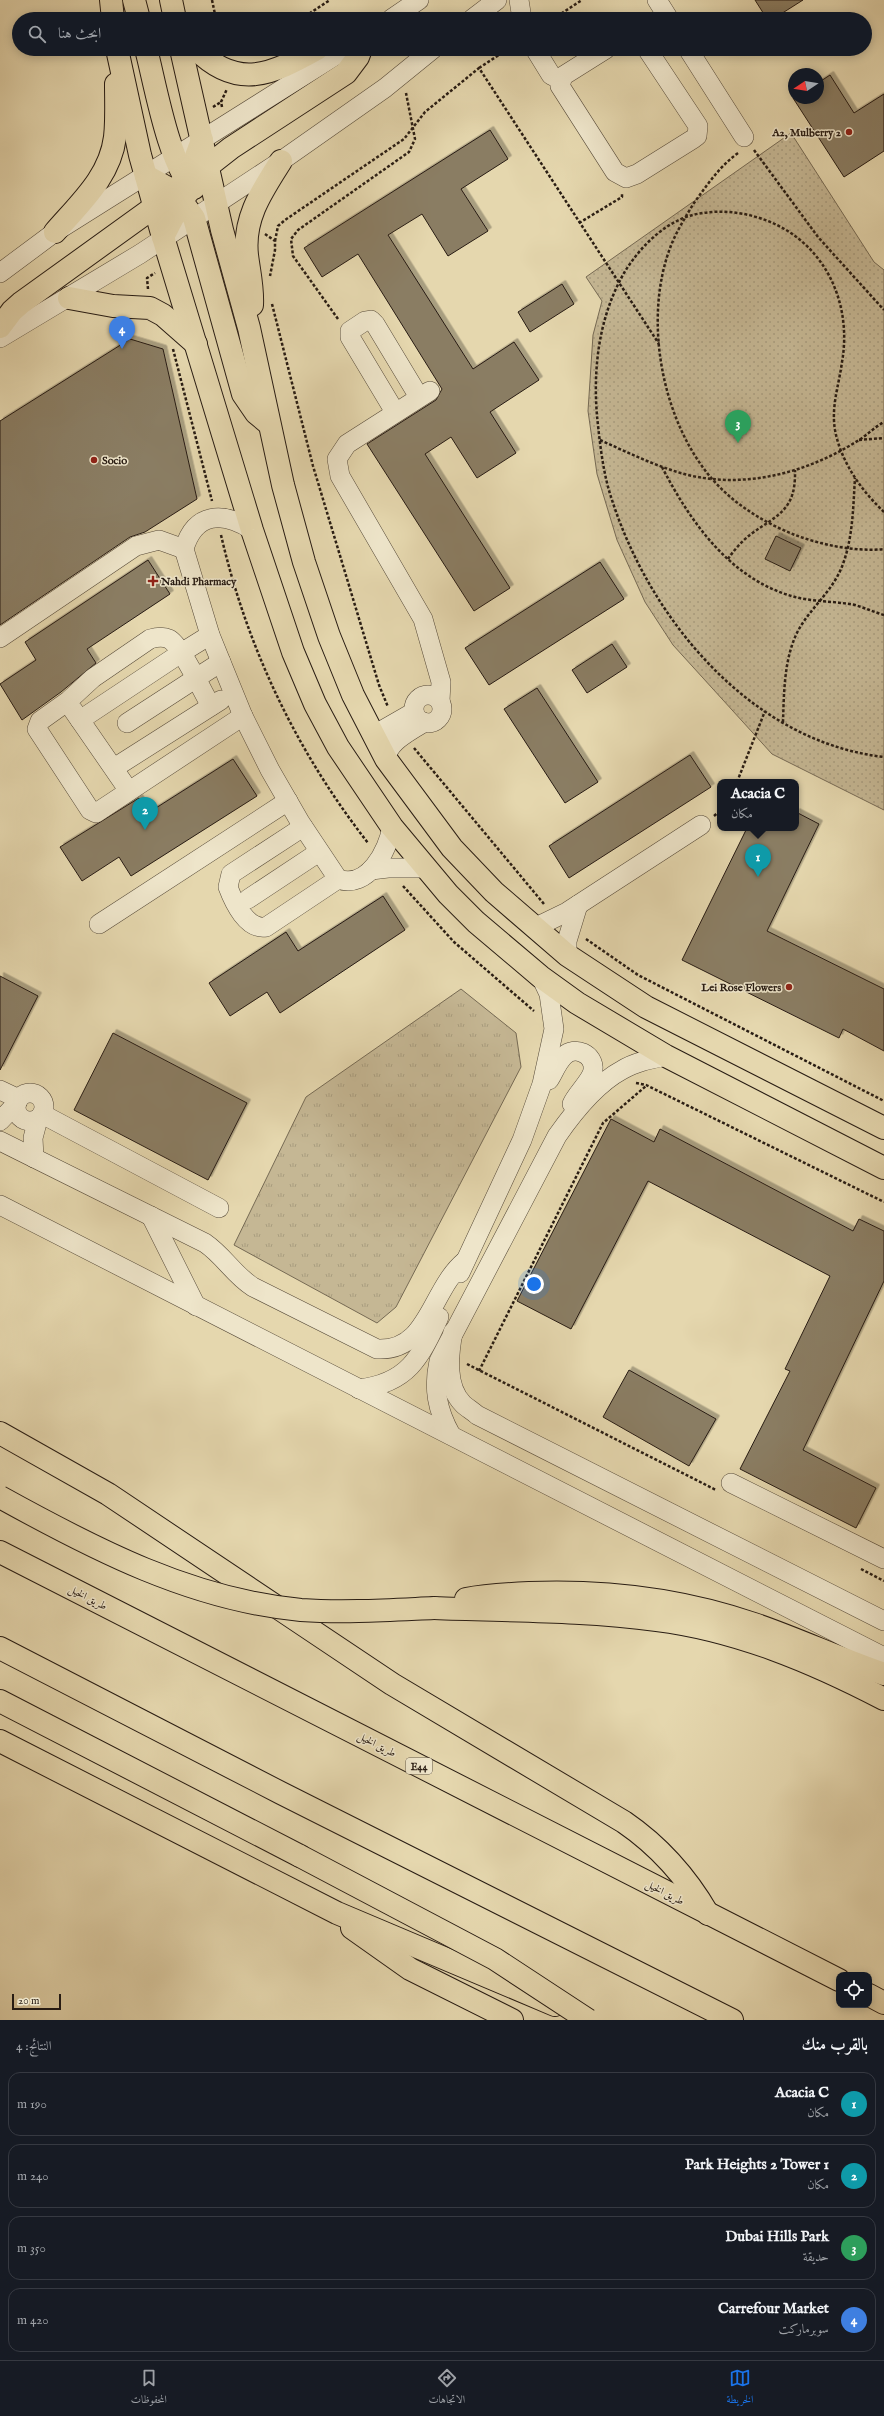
<!DOCTYPE html>
<html lang="ar">
<meta charset="utf-8">
<style>
:root{--surface:#171b24;--page:#242831;--text:#f1f3f6;--muted:#9ea1a6;--line:#363941;--accent:#1a73e8}
body{margin:0;font-family:"IM FELL English",Amiri,serif;background:var(--page);color:var(--text);direction:rtl}
.controls{position:absolute;right:12px;bottom:12px;display:grid;overflow:hidden;border-radius:8px;box-shadow:0 2px 10px #0003}
.controls button{width:36px;height:36px;display:grid;place-items:center;padding:0;border:0;border-bottom:1px solid var(--line);background:var(--surface);color:var(--text);font:20px sans-serif}
.compass{position:absolute;left:788px;top:68px;width:36px;height:36px;border-radius:50%;background:var(--surface);box-shadow:0 2px 10px #0003;rotate:258deg}
.scale{position:absolute;left:12px;bottom:10px;width:49px;box-sizing:border-box;padding-left:4px;border:2px solid #281c13;border-top:0;font-size:11px;line-height:14px;white-space:nowrap;color:#281c13;-webkit-text-stroke:3px #eee5ca;paint-order:stroke}
.you{position:absolute;left:534px;top:1284px;width:14px;height:14px;margin:-10px;border:3px solid #fff;border-radius:50%;background:#1a73e8;box-shadow:0 0 0 6px #1a73e833}
.badge{display:grid;place-items:center;width:26px;height:26px;border-radius:50%;background:var(--accent);color:#fff;font-size:13px;font-weight:700}
.pin{position:absolute;translate:-50% -33px;filter:drop-shadow(0 1px 2px #0008)}
.pin::after{content:'';position:absolute;top:21px;width:14px;height:12px;background:inherit;clip-path:polygon(0 0,100% 0,50% 100%)}
.popup{position:absolute;left:717px;top:779px;width:82px;height:52px;box-sizing:border-box;display:grid;place-content:center;border-radius:8px;background:var(--surface);filter:drop-shadow(0 1px 3px #0005);font-size:13px;white-space:nowrap;color:var(--muted)}
.popup b{font-size:15px;color:var(--text)}
.popup::after{content:'';position:absolute;left:50%;top:100%;margin-left:-8px;border:8px solid transparent;border-top-color:var(--surface)}
.list{margin:0;padding:0;list-style:none}
h2{display:flex;justify-content:space-between;align-items:center;height:52px;margin:0;padding:0 16px;font-size:17px}
h2 small{font-size:13px;font-weight:400;color:var(--muted)}
.list li{display:grid;grid-template-columns:26px 1fr auto;gap:12px;align-items:center;box-sizing:border-box;height:64px;margin:0 8px 8px;padding:0 8px;border:1px solid var(--line);border-radius:12px}
.list b{display:block;font-size:15px;white-space:nowrap}
.list p{margin:0;font-size:13px;white-space:nowrap;color:var(--muted)}
.list em{font-size:13px;font-style:normal;color:var(--muted)}
.icon{flex:none;width:22px;height:22px;fill:none;stroke:currentColor;stroke-width:2;stroke-linecap:round;stroke-linejoin:round}
.map{position:relative;flex:none;width:884px;height:2020px;overflow:hidden;direction:ltr}
.search{position:absolute;background:var(--surface);box-shadow:0 2px 10px #0003;left:12px;right:12px;top:12px;height:44px;display:flex;align-items:center;gap:10px;box-sizing:border-box;padding:0 14px;border-radius:22px;color:var(--muted);font-size:15px}
.sheet{height:340px;background:var(--surface)}
nav{display:flex;justify-content:space-around;align-items:center;box-sizing:border-box;height:56px;border-top:1px solid var(--line);background:var(--surface);font-size:11px;color:var(--muted)}
nav a{display:grid;justify-items:center;gap:2px}
nav .on{color:var(--accent)}
.map>svg:first-child{display:block}
</style>
<div class="map">
<svg width="884" height="2020" viewBox="0 0 884 2020">
<defs>
<pattern id="grass-tufts" width="24" height="20" patternUnits="userSpaceOnUse"><rect width="24" height="20" fill="#c5b794"/><path d="M3 7l-1-3M5 7V3M7 7l1-3M15 17l-1-3M17 17v-4M19 17l1-3" fill="none" stroke="#a99d7f"/></pattern>
<pattern id="park-dots" width="8" height="8" patternUnits="userSpaceOnUse"><rect width="8" height="8" fill="#c5b794"/><path d="M2 2h.1M6 6h.1" fill="none" stroke="#a99d7f" stroke-width="1.8" stroke-linecap="round"/></pattern>
<filter id="shadow"><feDropShadow dx="3.5" dy="-3.5" stdDeviation="0" flood-color="#0004"/></filter>
</defs>
<rect width="100%" height="100%" fill="#e5d7ae"/>
<filter id="stains"><feTurbulence type="fractalNoise" baseFrequency=".005" numOctaves="4"/><feColorMatrix values="0 0 0 0 .2 0 0 0 0 .09 0 0 0 0 .02 0 0 0 .5 -.17"/></filter>
<radialGradient id="worn" r=".72"><stop offset=".6" stop-color="#630" stop-opacity="0"/><stop offset="1" stop-color="#630" stop-opacity=".3"/></radialGradient>
<polygon fill="url(#grass-tufts)" stroke="#766a54" points="461,989 516,1033 521,1067 396,1307 377,1323 234,1245 306,1097"/>
<polygon fill="url(#park-dots)" stroke="#766a54" points="791,133 874,262 884,270 884,810 772,754 673,645 645,602 617,540 597,474 588,411 593,335 602,301 586,277"/>
<g fill="#8a7d64" stroke="#281c13" filter="url(#shadow)">
<polygon points="755,0 803,0 773,19 767,19"/>
<polygon points="830,75 854,113 884,94 884,151 844,177 793,98 818,98 818,83"/>
<polygon points="490,130 508,159 461,189 488,231 448,256 422,214 388,235 473,369 514,342 539,380 490,412 516,453 477,478 451,437 425,454 510,588 474,611 367,444 436,400 442,389 358,254 322,277 304,248"/>
<polygon points="562,284 574,304 530,332 518,312"/>
<polygon points="130,339 163,349 197,499 145,532 130,537 0,625 0,421"/>
<polygon points="776,536 801,548 790,571 765,559"/>
<polygon points="148,560 170,594 87,649 96,663 61,692 22,720 0,684 36,660 25,642"/>
<polygon points="600,562 624,599 489,685 465,648"/>
<polygon points="612,644 627,667 587,693 572,670"/>
<polygon points="537,688 598,782 565,803 504,709"/>
<polygon points="690,755 711,787 569,878 549,846"/>
<polygon points="233,759 257,796 131,876 119,857 82,881 60,847 139,798 148,813"/>
<polygon points="796,812 819,824 767,931 884,989 884,1051 843,1029 839,1038 682,960 747,828 796,828"/>
<polygon points="383,896 405,930 280,1013 267,992 230,1016 209,983 286,932 298,951"/>
<polygon points="0,976 38,996 0,1070"/>
<polygon points="113,1033 247,1103 208,1180 74,1110"/>
<polygon points="611,1119 654,1142 660,1129 853,1231 859,1219 884,1231 884,1281 803,1450 876,1488 856,1528 740,1469 790,1371 785,1369 830,1276 648,1181 571,1329 517,1301"/>
<polygon points="629,1370 716,1419 689,1466 603,1417"/>
</g>
<g fill="none" stroke-linecap="round" stroke-linejoin="round">
<defs>
<g id="minor">
<polyline points="519,0 522,19"/>
<polyline points="657,0 669,19"/>
<polyline points="391,19 419,0"/>
<polyline points="472,19 497,0"/>
<polyline points="535,49 551,75 561,80"/>
<polyline points="606,49 563,76 560,86 615,172 626,178 637,174 693,139 697,136 698,126 647,49"/>
<polyline points="688,49 744,137"/>
<polyline points="0,273 55,232 346,49"/>
<polyline points="0,338 140,254 281,161 385,88 433,49"/>
<polyline points="430,391 347,444 337,459 340,476 423,619 441,682 440,701"/>
<polyline points="395,412 350,337 350,331 365,321 371,320 375,324 419,397"/>
<path d="M252,530c-29,-19 -57,-18 -68,19l26,86 33,81 27,54 30,52 38,57c30,11 50,-29 54,-52"/>
<polyline points="0,638 136,546 159,540 184,549"/>
<circle cx="428" cy="709" r="14"/>
<path d="M211,706c-8,-13 -30,-61 -42,-67 -6,-3 -12,-2 -19,0l-57,39 -25,23 -28,20 -3,8 53,81 6,3 147,-97"/>
<polyline points="73,710 129,791"/>
<polyline points="80,720 181,653 210,635"/>
<polyline points="127,723 221,662"/>
<polyline points="374,735 414,712"/>
<path d="M386,759c2,-18 24,-27 38,-37"/>
<polyline points="114,768 221,700"/>
<path d="M303,827l-72,47 -3,13c6,16 19,43 38,40l72,-48"/>
<polyline points="371,870 388,868 425,868"/>
<polyline points="248,899 319,852"/>
<polyline points="99,924 288,801"/>
<polyline points="534,928 567,912 701,825"/>
<polyline points="567,955 567,941 578,905"/>
<path d="M549,1080c5,-8 8,-17 15,-24 10,-11 31,-2 29,14 -1,10 -17,24 -21,34"/>
<polyline points="0,1090 19,1099"/>
<circle cx="30" cy="1107" r="14"/>
<polyline points="42,1114 219,1208"/>
<polyline points="0,1121 17,1103"/>
<path d="M0,1141l205,102c19,13 29,32 48,44l124,62c52,3 53,-59 88,-88"/>
<polyline points="34,1158 33,1138 38,1119"/>
<polyline points="0,1205 884,1657"/>
<polyline points="151,1216 196,1306"/>
<polyline points="460,1273 522,1140 542,1084 554,1029 549,994 541,977"/>
<path d="M453,1332c-4,22 -8,54 10,72 4,4 10,7 14,11l407,206"/>
<path d="M359,1389c49,-6 61,-31 80,-72"/>
<path d="M451,1435c-14,-25 -18,-47 -12,-74l118,-225c16,-23 39,-52 65,-66 13,-8 29,-11 44,-14"/>
<polyline points="731,1483 884,1559"/>
</g>
<g id="major">
<polyline points="111,0 113,19"/>
<polyline points="134,0 139,19"/>
<polyline points="171,0 175,19"/>
<polyline points="117,49 140,155 163,237 252,530 293,652 315,704 338,747 392,827 448,894 476,922 541,977 577,1003 666,1056 884,1168"/>
<path d="M146,49c9,34 23,118 48,139"/>
<polyline points="181,49 222,230 249,328 283,485 304,562 329,636 353,695 386,759 452,848 494,892 567,955 646,1007 884,1128"/>
<path d="M196,49c42,42 76,25 121,0"/>
<polyline points="146,176 175,192 194,218 243,394 256,413 268,423"/>
<path d="M55,232c25,-29 55,-55 60,-95 2,-17 1,-36 1,-53"/>
<polyline points="163,237 182,200 208,166 231,148 346,73 358,57 361,49"/>
<polyline points="69,298 113,306 150,308 163,315 196,344"/>
<path d="M252,305c1,-18 -3,-33 -5,-50 -4,-37 15,-64 34,-94"/>
<polyline points="0,327 12,311 21,303 175,192 191,170 202,140"/>
</g>
<g id="highway">
<path d="M0,1433l108,61 284,190 232,138c35,24 62,54 84,92"/>
<polyline points="0,1552 839,1980"/>
<path d="M466,1599c21,-4 42,-5 63,-6 77,-3 152,6 225,31 44,15 86,35 130,50"/>
<path d="M434,1608c74,3 149,2 223,12 80,10 156,42 227,79"/>
<polyline points="0,1648 281,1793 732,2020"/>
<polyline points="0,1701 300,1856"/>
<polyline points="0,1741 337,1913 555,2005"/>
<polyline points="352,1928 410,1969 512,2020"/>
<polyline points="869,1995 884,2003"/>
</g>
</defs>
<use href="#minor" stroke="#574b3a" stroke-width="20"/>
<use href="#major" stroke="#281c13" stroke-width="24"/>
<use href="#highway" stroke="#281c13" stroke-width="24"/>
<g stroke="#281c13" stroke-width="2.5" stroke-dasharray="3 2" stroke-linecap="butt">
<polyline points="212,0 216,19"/>
<polyline points="301,19 330,0"/>
<polyline points="553,19 582,0"/>
<polyline points="243,49 264,49"/>
<polyline points="239,54 241,49"/>
<polyline points="479,68 508,49"/>
<polyline points="213,107 221,102"/>
<polyline points="222,107 221,102 227,89"/>
<polyline points="754,150 818,237 884,310"/>
<path d="M738,153c-19,14 -31,32 -44,50 -8,13 -16,26 -22,40 -30,73 -11,178 41,237 22,25 52,43 82,55 27,10 60,17 89,14"/>
<polyline points="579,223 622,197 622,193"/>
<polyline points="265,234 275,241 275,250 270,276"/>
<polyline points="275,241 278,226 285,220 404,139 425,112 479,68 659,344"/>
<polyline points="148,289 147,278 155,273"/>
<polyline points="272,304 313,466 379,685 388,707"/>
<polyline points="338,319 293,256 291,239 298,230 409,152 415,139 406,93"/>
<polyline points="173,349 212,501"/>
<path d="M600,440c29,13 57,27 88,35 59,14 121,-3 171,-35 9,-6 16,-13 25,-18"/>
<polyline points="859,440 884,438"/>
<path d="M662,467c29,56 69,113 133,130 19,5 40,4 60,8 10,3 19,7 29,10"/>
<path d="M884,512c-23,-22 -43,-50 -49,-82 -4,-24 4,-45 7,-68 8,-45 -6,-93 -43,-123 -26,-21 -63,-31 -96,-26 -34,4 -62,32 -79,60 -25,44 -31,94 -27,143 3,28 6,58 15,84 39,121 140,242 272,257"/>
<path d="M221,535c26,113 76,217 147,308"/>
<path d="M728,559c6,-9 14,-18 23,-25 28,-20 45,-24 44,-64"/>
<path d="M783,722c1,-30 1,-66 16,-93 12,-21 32,-37 42,-60 12,-29 12,-60 14,-91"/>
<polyline points="414,748 544,904"/>
<polyline points="737,782 765,711"/>
<polyline points="714,816 720,811"/>
<polyline points="403,886 454,942 534,1011"/>
<polyline points="586,939 638,975 884,1101"/>
<polyline points="636,1083 646,1085 884,1202"/>
<polyline points="467,1364 716,1490"/>
<polyline points="479,1371 603,1123 646,1086"/>
<polyline points="861,1569 884,1581"/>
</g>
<use href="#minor" stroke="#eee5ca" stroke-width="19"/>
<use href="#major" stroke="#e5d7ae" stroke-width="22"/>
<use href="#highway" stroke="#e5d7ae" stroke-width="22"/>
<defs>
<g id="highway-bridge">
<path d="M0,1497c94,52 192,103 301,113 44,3 89,0 133,-2"/>
<polyline points="300,1856 495,1959 588,2020"/>
</g>
</defs>
<use href="#highway-bridge" stroke="#281c13" stroke-width="24" stroke-linecap="butt"/>
<use href="#highway-bridge" stroke="#e5d7ae" stroke-width="22"/>
</g>
<g fill="#8f2418" stroke="#eee5ca" stroke-width="1.5">
<circle cx="849" cy="132" r="4"/>
<circle cx="94" cy="460" r="4"/>
<path d="M151 575h4v4h4v4h-4v4h-4v-4h-4v-4h4z"/>
<circle cx="789" cy="987" r="4"/>
</g>
<g text-anchor="middle" stroke-width="3" stroke-linejoin="round" paint-order="stroke">
<rect fill="#eee5ca" stroke="#63584a" stroke-width="1" x="406" y="1758" width="26" height="16" rx="3"/>
<g font-size="10" font-weight="bold" fill="#281c13">
<text x="419" y="1770">E44</text>
</g>
<g font-size="11" font-weight="bold" fill="#281c13" stroke="#eee5ca" text-anchor="end">
<text x="841" y="136">A2, Mulberry 2</text>
<text x="102" y="464" text-anchor="start">Socio</text>
<text x="161" y="585" text-anchor="start">Nahdi Pharmacy</text>
<text x="781" y="991">Lei Rose Flowers</text>
</g>
<g font-size="11" fill="#281c13" stroke="#eee5ca">
<text transform="translate(88 1597) rotate(27)" y="4">طريق الخيل</text>
<text transform="translate(377 1744) rotate(27)" y="4">طريق الخيل</text>
<text transform="translate(665 1892) rotate(27)" y="4">طريق الخيل</text>
</g>
</g>
<rect width="100%" height="100%" filter="url(#stains)"/>
<rect width="100%" height="100%" fill="url(#worn)"/>
</svg>
<div class="controls">
<button><svg class="icon" aria-label="locate" viewBox="0 0 24 24"><circle cx="12" cy="12" r="6"/><path d="M12 2v4M12 18v4M2 12h4M18 12h4"/></svg></button>
</div>
<svg class="compass" viewBox="-18 -18 36 36"><path d="M0-13l5 13h-10z" fill="#e53935"/><path d="M0 13l5-13h-10z" fill="#9ea1a6"/></svg>
<div class="scale">20 m</div>
<div class="you"></div>
<div class="pin badge" style="left:758px;top:877px;background:#0f9aa8">1</div>
<div class="popup"><b>Acacia C</b>مكان</div>
<div class="pin badge" style="left:145px;top:830px;background:#0f9aa8">2</div>
<div class="pin badge" style="left:738px;top:443px;background:#2e9e5b">3</div>
<div class="pin badge" style="left:122px;top:349px;background:#3f7fe0">4</div>
<div class="search"><svg class="icon" aria-label="search" viewBox="0 0 24 24"><circle cx="10" cy="10" r="6"/><path d="M15 15l6 6"/></svg>ابحث هنا</div>
</div>
<section class="sheet">
<h2>بالقرب منك<small>النتائج: 4</small></h2>
<ul class="list">
<li><span class="badge" style="background:#0f9aa8">1</span><div><b>Acacia C</b><p>مكان</p></div><em>190 m</em></li>
<li><span class="badge" style="background:#0f9aa8">2</span><div><b>Park Heights 2 Tower 1</b><p>مكان</p></div><em>240 m</em></li>
<li><span class="badge" style="background:#2e9e5b">3</span><div><b>Dubai Hills Park</b><p>حديقة</p></div><em>350 m</em></li>
<li><span class="badge" style="background:#3f7fe0">4</span><div><b>Carrefour Market</b><p>سوبرماركت</p></div><em>420 m</em></li>
</ul>
</section>
<nav>
<a class="on"><svg class="icon" aria-label="map" viewBox="0 0 24 24"><path d="M3 6l6-2 6 2 6-2v14l-6 2-6-2-6 2zM9 4v14M15 6v14"/></svg>الخريطة</a>
<a><svg class="icon" aria-label="directions" viewBox="0 0 24 24"><path d="M12 3l9 9-9 9-9-9zM9 14v-3h6M13 9l2 2-2 2"/></svg>الاتجاهات</a>
<a><svg class="icon" aria-label="saved" viewBox="0 0 24 24"><path d="M7 4h10v16l-5-4-5 4z"/></svg>المحفوظات</a>
</nav>
